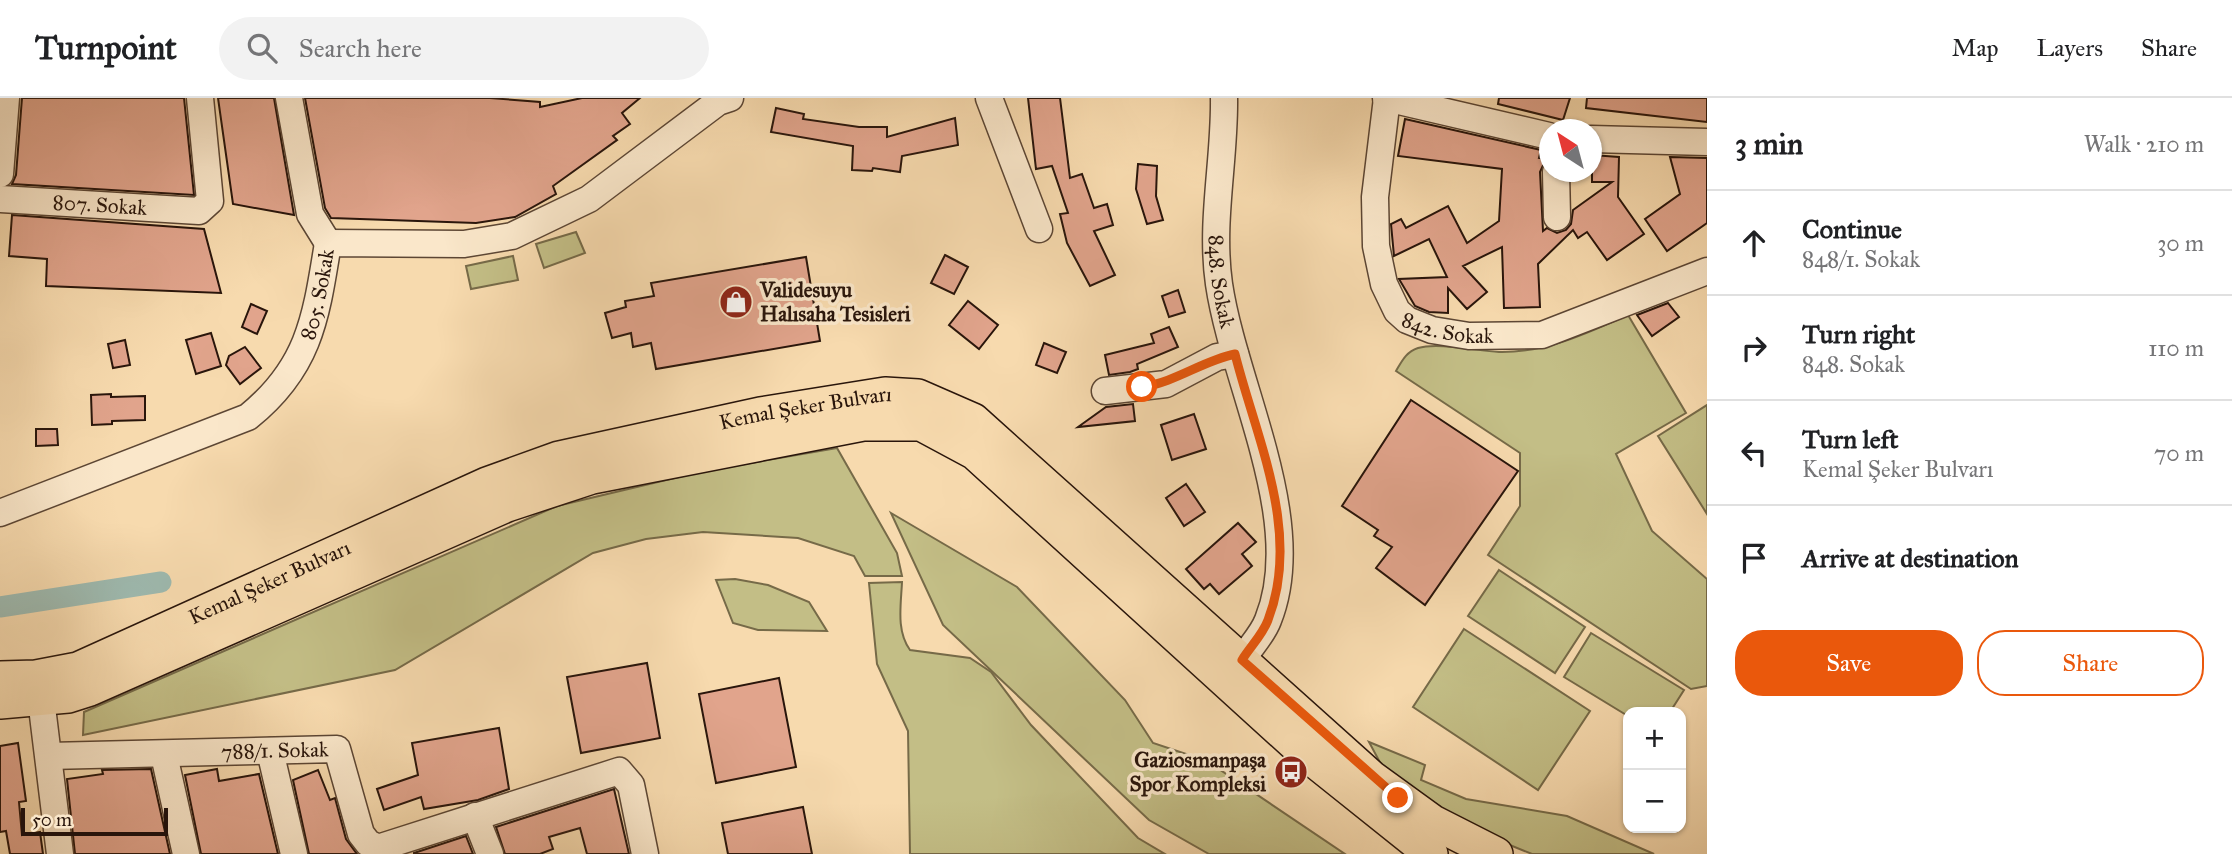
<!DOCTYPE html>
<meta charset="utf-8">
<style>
:root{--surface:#fff;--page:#f2f2f2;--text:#202124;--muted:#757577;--line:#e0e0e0;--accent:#ea580c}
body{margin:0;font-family:"IM FELL Great Primer",serif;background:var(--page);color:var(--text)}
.controls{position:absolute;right:21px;bottom:21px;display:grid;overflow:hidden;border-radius:14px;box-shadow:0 2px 5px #0004}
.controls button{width:63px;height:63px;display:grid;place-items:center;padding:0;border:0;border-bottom:2px solid var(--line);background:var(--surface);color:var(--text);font:35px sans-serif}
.compass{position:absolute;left:1539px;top:21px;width:63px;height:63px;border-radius:50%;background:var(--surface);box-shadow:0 2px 5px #0004;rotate:324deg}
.scale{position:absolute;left:21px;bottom:18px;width:147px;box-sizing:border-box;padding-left:7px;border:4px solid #29150b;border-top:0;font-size:19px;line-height:24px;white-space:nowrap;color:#29150b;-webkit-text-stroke:5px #fae7ca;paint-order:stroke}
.stop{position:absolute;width:21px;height:21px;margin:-16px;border:5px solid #ea580c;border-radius:50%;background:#fff}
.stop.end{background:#ea580c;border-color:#fff;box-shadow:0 2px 7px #0008}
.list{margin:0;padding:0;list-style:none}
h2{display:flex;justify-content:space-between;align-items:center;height:91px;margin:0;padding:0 28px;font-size:30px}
h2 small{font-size:23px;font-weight:400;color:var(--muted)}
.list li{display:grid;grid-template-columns:46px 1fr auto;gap:21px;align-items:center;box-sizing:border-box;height:105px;padding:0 28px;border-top:2px solid var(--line)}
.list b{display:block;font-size:26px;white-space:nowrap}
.list p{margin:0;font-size:23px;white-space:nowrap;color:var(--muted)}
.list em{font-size:23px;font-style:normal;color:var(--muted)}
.actions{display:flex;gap:14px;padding:21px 28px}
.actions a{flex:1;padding:16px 0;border:2px solid var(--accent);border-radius:28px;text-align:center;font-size:24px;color:var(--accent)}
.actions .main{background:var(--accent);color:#fff}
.icon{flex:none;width:38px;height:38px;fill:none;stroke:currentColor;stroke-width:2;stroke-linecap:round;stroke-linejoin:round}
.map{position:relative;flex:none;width:1707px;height:756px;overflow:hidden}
header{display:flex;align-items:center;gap:42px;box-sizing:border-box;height:98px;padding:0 35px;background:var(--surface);border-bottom:2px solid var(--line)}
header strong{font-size:33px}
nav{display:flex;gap:38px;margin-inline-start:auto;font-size:24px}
.search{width:490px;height:63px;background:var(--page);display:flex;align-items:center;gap:18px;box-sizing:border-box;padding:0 24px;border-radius:38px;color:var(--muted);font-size:26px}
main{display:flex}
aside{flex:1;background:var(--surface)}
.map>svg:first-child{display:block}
</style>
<header>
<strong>Turnpoint</strong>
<div class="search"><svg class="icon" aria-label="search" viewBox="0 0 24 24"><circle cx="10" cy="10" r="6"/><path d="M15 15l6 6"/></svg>Search here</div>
<nav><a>Map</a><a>Layers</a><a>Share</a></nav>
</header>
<main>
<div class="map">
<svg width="1707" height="756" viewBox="0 0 1707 756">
<rect width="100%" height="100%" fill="#f7daae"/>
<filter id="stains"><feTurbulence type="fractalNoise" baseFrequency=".00286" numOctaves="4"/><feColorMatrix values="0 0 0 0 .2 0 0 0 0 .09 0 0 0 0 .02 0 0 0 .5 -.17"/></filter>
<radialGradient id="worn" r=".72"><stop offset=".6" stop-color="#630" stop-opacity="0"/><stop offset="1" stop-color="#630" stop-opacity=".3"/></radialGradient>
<g fill="#c3be86" stroke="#766a48" stroke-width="2">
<polygon points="576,134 585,155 544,170 536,146"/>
<polygon points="513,158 518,182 471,191 466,168"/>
<path d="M1628,217l58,98 -70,41 36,77 55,48v107l-16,3 -203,-134 32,-49v-53l-124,-82c6,-10 10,-19 22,-23 20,-6 59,3 81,4 47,1 88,-19 129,-37z"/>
<polygon points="1707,307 1707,416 1658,338"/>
<polygon points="837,350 897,455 902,478 865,478 854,458 798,440 703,434 646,441 593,455 395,572 83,637 84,614 557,408 704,373"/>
<polygon points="891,415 1017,489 1125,602 1153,645 1207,663 1345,756 1209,756 1149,722 943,527"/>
<polygon points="1499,472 1585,529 1555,575 1468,518"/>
<polygon points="735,481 768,487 809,504 827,533 758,532 733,525 716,482"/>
<path d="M902,484c-1,23 -6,49 8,68l60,8 21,14 40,53 107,113 27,16h-255l-2,-123 -31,-67 -8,-81z"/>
<polygon points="1464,531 1590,613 1538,692 1413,609"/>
<polygon points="1591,535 1684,592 1670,614 1628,614 1628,618 1564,579"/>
<polygon points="1369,644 1425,667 1421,682 1466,701 1567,718 1654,756 1532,756 1478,734 1383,670"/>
</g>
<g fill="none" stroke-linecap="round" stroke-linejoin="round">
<polyline stroke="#9ebab0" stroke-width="21" points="0,509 161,484"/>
</g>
<g fill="#e1a48c" stroke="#29150b" stroke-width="2">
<polygon points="22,0 184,0 194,97 12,86 16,77"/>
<polygon points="218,0 274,0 294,117 233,106"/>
<polygon points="305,0 490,0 540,4 540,9 582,0 640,0 622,15 630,26 613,38 617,42 553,88 556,96 515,119 476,125 331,120 325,110"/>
<polygon points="1028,0 1060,0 1070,80 1082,76 1094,110 1107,106 1113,127 1094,133 1115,177 1090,188 1067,145 1060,116 1068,115 1052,68 1036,71"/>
<polygon points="1499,0 1570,0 1563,22 1498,6"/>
<polygon points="1587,0 1707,0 1707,24 1586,10"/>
<polygon points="776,10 804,16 803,21 859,29 887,29 887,39 955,20 958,47 902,58 900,74 873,70 872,73 852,72 853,48 771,34"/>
<polygon points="1405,21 1541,52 1539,60 1546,61 1540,74 1543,133 1547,130 1557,135 1566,132 1571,126 1573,112 1612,84 1592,84 1592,57 1619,59 1618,99 1644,136 1607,162 1587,134 1578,140 1573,132 1538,166 1540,209 1504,210 1502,149 1463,168 1487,194 1467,211 1448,190 1448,215 1429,214 1415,208 1399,181 1447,179 1429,141 1394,158 1391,126 1401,121 1406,130 1448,108 1467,145 1499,123 1502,71 1398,58"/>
<polygon points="1670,59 1707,60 1707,125 1667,153 1645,121 1680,96"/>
<polygon points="1138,66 1157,68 1156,98 1163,122 1147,126 1136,91"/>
<polygon points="12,117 204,131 221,195 46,188 47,161 9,158"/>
<polygon points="945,157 968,169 954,196 931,185"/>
<polygon points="806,159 820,243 656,271 651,245 633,249 631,235 612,240 605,215 626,209 625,203 654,198 651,185"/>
<polygon points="1178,192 1185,214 1169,219 1162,198"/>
<polygon points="968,203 998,227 979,251 949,227"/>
<polygon points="1668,205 1679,219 1652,238 1637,217"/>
<polygon points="251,206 267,213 257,236 242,229"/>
<polygon points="1169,229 1178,249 1137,266 1138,271 1130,274 1109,277 1105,257 1154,245 1151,236"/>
<polygon points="211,235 221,268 196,276 186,242"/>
<polygon points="125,242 130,267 113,270 108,246"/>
<polygon points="1044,245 1066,254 1057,275 1036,267"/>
<polygon points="245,249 261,270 240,286 226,267 229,258"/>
<polygon points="111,296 111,299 145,298 145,322 112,323 112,326 92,327 91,297"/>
<polygon points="1411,302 1518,373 1425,507 1376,470 1392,449 1374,438 1378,432 1342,408"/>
<polygon points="1133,306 1135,323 1078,329 1106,309"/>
<polygon points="1194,316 1206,351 1172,362 1161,327"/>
<polygon points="36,331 57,331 58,347 36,348"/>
<polygon points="1186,386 1205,414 1184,428 1166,400"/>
<polygon points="1238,425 1256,444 1242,456 1252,468 1219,496 1210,486 1204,491 1186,471"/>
<polygon points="647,565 660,640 581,655 567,579"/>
<polygon points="779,580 796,669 716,685 699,596"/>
<polygon points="499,630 509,691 478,702 424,711 421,699 384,712 377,691 418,677 412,645"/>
<polygon points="18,645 26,703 19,704 22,737 40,734 43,756 10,756 6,733 0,734 0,648"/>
<polygon points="151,671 170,756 75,756 67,681 103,676 102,672"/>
<polygon points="217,671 219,683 259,676 278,756 201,756 185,677"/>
<polygon points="318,672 330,702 335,700 346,741 357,756 309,756 293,682"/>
<polygon points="614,691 629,756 587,756 580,730 549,739 553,751 540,756 505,756 496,729"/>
<polygon points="803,709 812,756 728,756 722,725"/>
<polygon points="466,738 473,756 414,756 414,755"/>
</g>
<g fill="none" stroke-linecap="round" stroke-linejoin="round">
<defs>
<g id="minor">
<polyline points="289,0 310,116 328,145"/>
<polyline points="989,0 1039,131"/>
<path id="s1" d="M1224,0c1,62 -14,124 -5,186 15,102 89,237 49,336 -5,14 -18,27 -26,40"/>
<polyline points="1386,0 1549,38"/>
<path id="s2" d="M1387,0l-12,99 1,49 8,38 13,27 10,9 25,10 37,6 73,-1 165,-64"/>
<polyline points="1591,41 1707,44"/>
<polyline points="1556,74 1557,119"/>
<polyline points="0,76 6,0"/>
<path id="s3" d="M0,101l199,12 11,-10 -10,-103"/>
<polyline points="1105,293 1166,286 1217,259 1235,256"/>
<path id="s4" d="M0,415l248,-96c62,-50 68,-100 80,-174l136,1 48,-8 77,-37 129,-97 12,-4"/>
<polyline points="41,601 60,756"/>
<polyline points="270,653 294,756"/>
<polyline points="164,657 186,756"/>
<path id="s5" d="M49,658l288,-7 24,85 7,9 10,5 241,-77 12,14 14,69"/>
<polyline points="475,718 490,756"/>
</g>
<g id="major">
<path id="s6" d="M0,580l36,-1 42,-8 409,-185 72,-26 201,-44 125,-20 33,2 55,24 398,357 62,45 63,32"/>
<polyline points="0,604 68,598 90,591 507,407 592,379 863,326 921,326 975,355 1306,656 1431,756"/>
</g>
</defs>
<use href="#minor" stroke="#5c4634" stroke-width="29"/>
<use href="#major" stroke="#29150b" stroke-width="36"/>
<use href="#minor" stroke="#fae7ca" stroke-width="26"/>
<use href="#major" stroke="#f7daae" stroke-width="33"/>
</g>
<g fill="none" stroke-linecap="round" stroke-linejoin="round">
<path stroke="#ea580c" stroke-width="9" d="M1142,289c34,-5 60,-26 93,-33 21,84 67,178 33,266 -5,14 -18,27 -26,40l156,138"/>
</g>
<defs>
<symbol id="shop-disc" viewBox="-11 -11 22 22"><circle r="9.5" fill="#8f2418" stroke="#fae7ca"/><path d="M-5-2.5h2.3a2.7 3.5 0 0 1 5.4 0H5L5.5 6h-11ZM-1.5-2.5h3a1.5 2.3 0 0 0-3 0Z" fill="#fff"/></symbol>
<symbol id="bus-disc" viewBox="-11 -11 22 22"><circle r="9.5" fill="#8f2418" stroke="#fae7ca"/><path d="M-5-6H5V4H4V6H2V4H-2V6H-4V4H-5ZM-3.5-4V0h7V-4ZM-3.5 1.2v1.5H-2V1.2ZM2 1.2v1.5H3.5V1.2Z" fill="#fff"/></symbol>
</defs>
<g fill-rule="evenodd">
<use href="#shop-disc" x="717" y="185" width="38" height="38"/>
<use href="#bus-disc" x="1272" y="655" width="38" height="38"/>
</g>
<g text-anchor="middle" stroke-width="7" stroke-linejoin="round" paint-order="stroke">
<g font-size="21" fill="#29150b" stroke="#fae7ca">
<text dy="7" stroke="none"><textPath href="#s3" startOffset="100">807. Sokak</textPath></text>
<text dy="7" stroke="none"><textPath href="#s1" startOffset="184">848. Sokak</textPath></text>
<text dy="7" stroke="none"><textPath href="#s4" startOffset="411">805. Sokak</textPath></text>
<text dy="7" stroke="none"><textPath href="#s2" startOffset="273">842. Sokak</textPath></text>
<text dy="7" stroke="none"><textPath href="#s6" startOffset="856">Kemal Şeker Bulvarı</textPath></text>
<text dy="7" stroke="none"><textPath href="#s6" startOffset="289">Kemal Şeker Bulvarı</textPath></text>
<text dy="7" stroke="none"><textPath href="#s5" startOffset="226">788/1. Sokak</textPath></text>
</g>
<g font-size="21" font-weight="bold" fill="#29150b" stroke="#fae7ca" text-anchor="start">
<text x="760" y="199">Validesuyu<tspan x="760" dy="24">Halısaha Tesisleri</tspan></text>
<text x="1266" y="669" text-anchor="end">Gaziosmanpaşa<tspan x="1266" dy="24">Spor Kompleksi</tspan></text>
</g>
</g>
<rect width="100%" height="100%" filter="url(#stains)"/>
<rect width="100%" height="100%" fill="url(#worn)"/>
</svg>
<div class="controls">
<button>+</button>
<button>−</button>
</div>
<svg class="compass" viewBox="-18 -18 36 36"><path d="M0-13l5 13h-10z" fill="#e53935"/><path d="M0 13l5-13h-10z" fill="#757577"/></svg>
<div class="scale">50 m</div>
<div class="stop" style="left:1142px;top:289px"></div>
<div class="stop end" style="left:1398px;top:700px"></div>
</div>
<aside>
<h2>3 min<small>Walk · 210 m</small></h2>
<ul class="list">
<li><svg class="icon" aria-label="ahead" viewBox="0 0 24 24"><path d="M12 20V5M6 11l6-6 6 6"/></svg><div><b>Continue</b><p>848/1. Sokak</p></div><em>30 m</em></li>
<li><svg class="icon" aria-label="right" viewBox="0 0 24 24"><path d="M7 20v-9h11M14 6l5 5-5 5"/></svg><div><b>Turn right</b><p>848. Sokak</p></div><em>110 m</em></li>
<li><svg class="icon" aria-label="left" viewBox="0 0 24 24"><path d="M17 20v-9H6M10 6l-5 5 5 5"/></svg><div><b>Turn left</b><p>Kemal Şeker Bulvarı</p></div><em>70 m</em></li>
<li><svg class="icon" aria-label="arrive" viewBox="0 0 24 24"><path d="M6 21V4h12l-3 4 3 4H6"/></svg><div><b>Arrive at destination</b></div></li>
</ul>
<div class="actions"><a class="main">Save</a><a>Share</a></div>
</aside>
</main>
